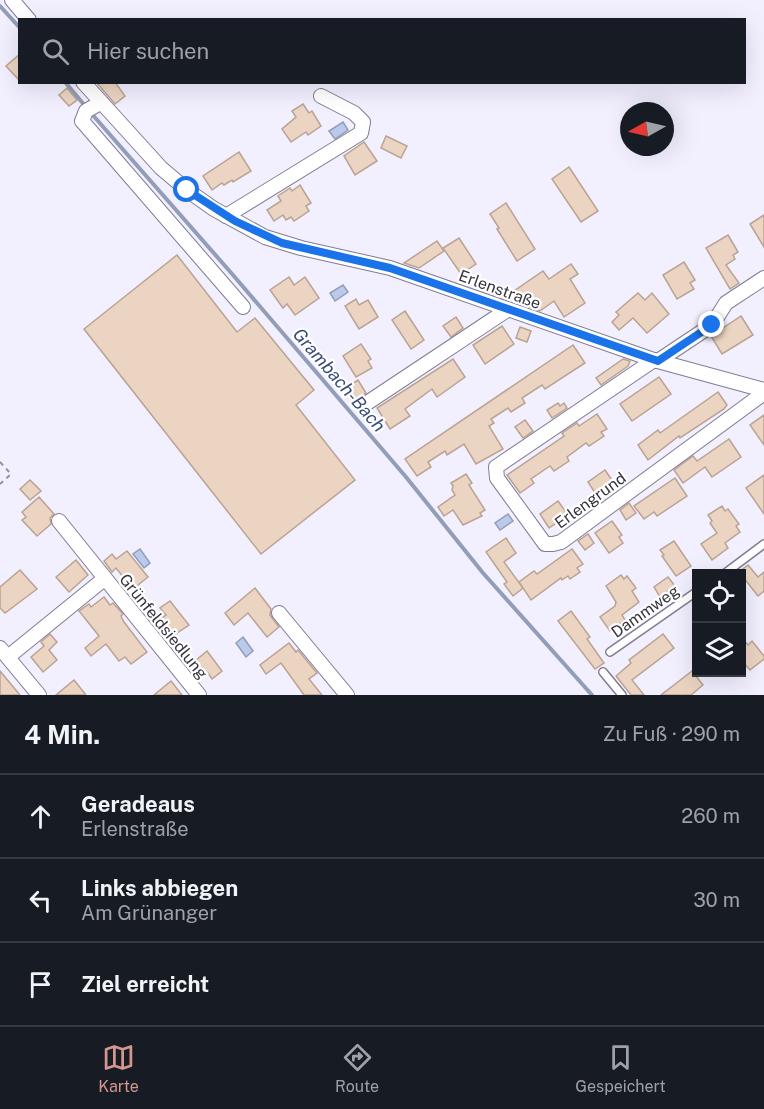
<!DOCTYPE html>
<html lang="de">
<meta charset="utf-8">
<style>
:root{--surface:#171b24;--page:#242831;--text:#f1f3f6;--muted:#9ea1a6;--line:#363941;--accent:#d59690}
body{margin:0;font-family:"Public Sans",sans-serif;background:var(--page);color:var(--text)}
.controls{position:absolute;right:18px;bottom:18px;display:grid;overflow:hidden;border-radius:0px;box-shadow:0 6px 24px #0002}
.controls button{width:54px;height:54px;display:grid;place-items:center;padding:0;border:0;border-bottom:2px solid var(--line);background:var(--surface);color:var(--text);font:30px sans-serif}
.compass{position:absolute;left:620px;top:102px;width:54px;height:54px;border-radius:50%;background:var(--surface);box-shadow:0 6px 24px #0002;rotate:262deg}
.stop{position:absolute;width:18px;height:18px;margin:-14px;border:4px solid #1a73e8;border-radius:50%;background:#fff}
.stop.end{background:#1a73e8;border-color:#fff;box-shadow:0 2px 6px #0008}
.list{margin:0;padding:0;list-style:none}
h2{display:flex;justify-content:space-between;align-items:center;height:78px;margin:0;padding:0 24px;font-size:26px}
h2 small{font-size:20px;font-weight:400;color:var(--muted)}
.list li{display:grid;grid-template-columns:39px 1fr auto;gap:18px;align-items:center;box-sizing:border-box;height:84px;padding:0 24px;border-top:2px solid var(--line)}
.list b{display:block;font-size:22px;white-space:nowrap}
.list p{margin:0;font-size:20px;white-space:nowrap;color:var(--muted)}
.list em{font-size:20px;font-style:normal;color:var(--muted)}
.icon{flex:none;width:33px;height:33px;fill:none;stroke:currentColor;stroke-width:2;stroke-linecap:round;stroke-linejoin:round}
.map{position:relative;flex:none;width:764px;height:695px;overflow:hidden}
.search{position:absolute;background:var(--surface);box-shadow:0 6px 24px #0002;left:18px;right:18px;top:18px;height:66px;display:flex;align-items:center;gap:15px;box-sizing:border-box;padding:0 21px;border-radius:0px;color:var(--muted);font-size:22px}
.sheet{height:330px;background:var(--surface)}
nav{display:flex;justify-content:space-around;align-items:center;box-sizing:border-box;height:84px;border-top:2px solid var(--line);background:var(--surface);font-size:16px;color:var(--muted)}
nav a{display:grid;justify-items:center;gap:3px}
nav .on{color:var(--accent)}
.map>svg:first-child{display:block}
</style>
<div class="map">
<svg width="764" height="695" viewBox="0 0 764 695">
<rect width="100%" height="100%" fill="#f2efff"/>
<g fill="#b9caed" stroke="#929db8" stroke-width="1.5">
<polygon points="343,122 348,130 335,139 329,131"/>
<polygon points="343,285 348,292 335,301 330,293"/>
<polygon points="508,514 513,521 500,530 495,523"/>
<polygon points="140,549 150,563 144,568 133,554"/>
<polygon points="243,637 253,651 246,657 236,643"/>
</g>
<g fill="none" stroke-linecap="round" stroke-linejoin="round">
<g stroke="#929db8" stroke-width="4">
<polyline points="0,6 20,28"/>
<polyline points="65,82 86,107"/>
<polyline points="91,113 233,275 406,477 483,573 592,695"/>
</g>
</g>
<g fill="#ebd4c2" stroke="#baa393" stroke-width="1.5">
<polygon points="20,54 20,81 6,66"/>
<polygon points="96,82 115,82 125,96 115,104"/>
<polygon points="67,88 77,100 69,106 59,95"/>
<polygon points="303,104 309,113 312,111 321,126 308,135 306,132 291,142 282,129 296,117 292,111"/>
<polygon points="386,136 407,146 401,158 381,148"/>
<polygon points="364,142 377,161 355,175 344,156"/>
<polygon points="239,152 251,171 233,182 232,180 224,185 222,183 212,190 203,176"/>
<polygon points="569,167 598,211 581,222 552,179"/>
<polygon points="300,185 311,203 306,206 309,211 294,221 291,217 286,220 283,215 274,221 267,210 281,201 278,196 290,188 292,191"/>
<polygon points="506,203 535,249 517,261 497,229 499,228 490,214"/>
<polygon points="764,215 764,247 750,224"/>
<polygon points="728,235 738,252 733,255 735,259 726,265 739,283 730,289 706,248"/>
<polygon points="459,238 476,264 461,274 443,248"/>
<polygon points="437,241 444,251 419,268 404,263"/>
<polygon points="177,255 237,332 255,318 314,390 296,405 355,480 261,554 84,329"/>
<polygon points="684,262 695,280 690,283 694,289 677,299 663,275"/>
<polygon points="571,264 578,274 570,279 585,303 564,317 554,301 540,311 522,304 514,291 543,271 549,279"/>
<polygon points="289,277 294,285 305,277 319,298 295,315 287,304 283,308 270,290"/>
<polygon points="638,293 645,300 652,293 669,314 647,333 633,318 619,330 612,322 619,315 616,312"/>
<polygon points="356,299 359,305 368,300 378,317 359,329 345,306"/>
<polygon points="405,311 424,340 411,349 392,320"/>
<polygon points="741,316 753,335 722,354 711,336"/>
<polygon points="456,317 463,328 451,337 443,326"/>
<polygon points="502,326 514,344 485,364 473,345"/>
<polygon points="520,327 531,331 527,342 516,338"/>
<polygon points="361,344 371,359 368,361 372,368 356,377 343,356"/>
<polygon points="573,345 585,363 545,389 542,385 522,398 525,403 511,412 508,408 491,419 494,423 489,426 503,449 476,464 464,444 447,455 445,451 428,462 431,467 417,476 405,459"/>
<polygon points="453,359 465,377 437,397 432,389 405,409 410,416 390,429 377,408"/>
<polygon points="623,359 630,361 628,366 601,385 596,378"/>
<polygon points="659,377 671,394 632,421 620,404"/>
<polygon points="358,380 366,393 356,400 347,387"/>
<polygon points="718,392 727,405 724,409 680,438 679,436 648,460 638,445 658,430 660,433"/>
<polygon points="558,403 560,406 564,403 567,408 552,418 547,410"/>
<polygon points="597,414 607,429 601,432 604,436 589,446 586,443 567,457 569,461 554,471 550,466 531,479 534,483 520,493 507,475 564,436 562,433 577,423 579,426"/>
<polygon points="764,415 764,445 750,425"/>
<polygon points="525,420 533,431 523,438 515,427"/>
<polygon points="729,439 741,457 712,477 705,467 683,483 674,470 693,456 697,461"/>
<polygon points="605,470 614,483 597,496 588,482"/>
<polygon points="466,474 472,483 469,485 485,510 480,513 482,516 463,525 453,510 444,516 438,507 455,495 452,490 453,486 451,483"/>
<polygon points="764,475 764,514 746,488"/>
<polygon points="675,478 687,496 657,516 654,512 644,519 634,506"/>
<polygon points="30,480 41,491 30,500 20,489"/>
<polygon points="39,497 54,514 50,518 51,524 37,536 22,520 26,517 22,512"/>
<polygon points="558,501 568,515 549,528 540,514"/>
<polygon points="629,503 636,513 626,520 620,510"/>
<polygon points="722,506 725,511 728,509 739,524 736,526 740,532 725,543 728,548 712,560 701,544 717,533 710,523 712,521 708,515"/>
<polygon points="612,521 622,535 619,537 623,543 609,553 595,533"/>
<polygon points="588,534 594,543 585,550 578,541"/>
<polygon points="506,538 516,553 504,562 523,588 513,596 504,584 507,582 486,552"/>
<polygon points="674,541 691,566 676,576 662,556 664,555 660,550"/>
<polygon points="572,549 583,564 577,568 580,572 570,579 568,576 562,580 561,578 531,600 519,582 534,571 537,574"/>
<polygon points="127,551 148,577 133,589 116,568 112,572 104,561 112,554 116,559"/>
<polygon points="76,560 88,575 69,592 56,577"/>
<polygon points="748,565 758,577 764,572 764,591 758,596 739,572"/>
<polygon points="20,570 37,589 5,613 0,608 0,587"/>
<polygon points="621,575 624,579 627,576 636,588 632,591 639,602 622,615 625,620 610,631 600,617 615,606 616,602 606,586"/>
<polygon points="668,577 675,586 660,597 654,587"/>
<polygon points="255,588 271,609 270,615 279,627 267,637 248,613 234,625 225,613"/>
<polygon points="104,597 110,605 113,603 123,614 121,616 124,622 147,652 131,664 125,657 119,661 106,644 91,656 85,648 99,636 79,611 89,604 91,607"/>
<polygon points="170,601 189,625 174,635 160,619 166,615 160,608"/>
<polygon points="571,611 590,637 587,639 604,663 595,669 558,621"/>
<polygon points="50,634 57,642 49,650 57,660 43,672 31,657 44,646 41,642"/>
<polygon points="663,634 674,648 632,680 644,695 631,695 616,676 631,663 629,660"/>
<polygon points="741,637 748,645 752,641 764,656 764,659 750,670 741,660"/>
<polygon points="289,643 296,652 298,650 317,673 309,679 322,695 304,695 281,663 266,674 260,665"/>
<polygon points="207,651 222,671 212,679 208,673 204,676 194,662"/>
<polygon points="0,671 20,695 0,695"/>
<polygon points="692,671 703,685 691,695 661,695"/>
<polygon points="74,680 86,695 56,695"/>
<polygon points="171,681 182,695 154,695"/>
</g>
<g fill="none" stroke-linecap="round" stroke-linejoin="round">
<defs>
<g id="lane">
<polyline points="724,574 764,544"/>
<polyline points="610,652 696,592"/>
<polyline points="603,672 622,695"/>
</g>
<g id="street">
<polyline points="12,0 29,20"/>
<polyline points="83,82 161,168 187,190 214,209 265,237 301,248 390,268 654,360 764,390"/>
<polyline points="100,103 86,111 82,121 243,307"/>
<polyline points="226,216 361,133 363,122 354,113 321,96"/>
<polyline points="654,360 496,467 497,478 545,544 553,544 561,542 764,393"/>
<polyline points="658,361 712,325 726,303 764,278"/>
<polyline points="364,405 507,310"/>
<polyline points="59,521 199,695"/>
<polyline points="279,613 347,695"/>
<polyline points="0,648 39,695"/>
<polyline points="8,657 104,579"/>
</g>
</defs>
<use href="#lane" stroke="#817c93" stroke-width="10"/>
<use href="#street" stroke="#817c93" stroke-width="16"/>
<polyline stroke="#92909d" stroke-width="2" stroke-dasharray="4.5 4.5" stroke-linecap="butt" points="0,462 11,474 0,484"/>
<use href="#lane" stroke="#fff" stroke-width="7"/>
<use href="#street" stroke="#fff" stroke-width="14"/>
</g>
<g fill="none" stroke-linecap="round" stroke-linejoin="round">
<polyline stroke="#1a73e8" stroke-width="8" points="187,190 235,221 282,243 390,268 658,361 712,325"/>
</g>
<g text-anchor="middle" stroke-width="4.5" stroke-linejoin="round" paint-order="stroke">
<g font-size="16" fill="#36343e" stroke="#fff">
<text transform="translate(500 289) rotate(20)" y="6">Erlenstraße</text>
<text transform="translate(590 500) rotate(-36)" y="6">Erlengrund</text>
<text transform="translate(645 611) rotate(-35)" y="6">Dammweg</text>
<text transform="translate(164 626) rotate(51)" y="6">Grünfeldsiedlung</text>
</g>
<g font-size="18" font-style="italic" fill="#374c7b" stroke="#fff">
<text transform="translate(339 380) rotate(49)" y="6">Grambach-Bach</text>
</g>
</g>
</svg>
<div class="controls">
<button><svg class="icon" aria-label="locate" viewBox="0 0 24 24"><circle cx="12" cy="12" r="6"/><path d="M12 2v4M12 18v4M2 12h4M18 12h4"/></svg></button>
<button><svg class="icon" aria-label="layers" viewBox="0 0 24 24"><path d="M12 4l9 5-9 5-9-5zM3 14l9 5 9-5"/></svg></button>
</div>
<svg class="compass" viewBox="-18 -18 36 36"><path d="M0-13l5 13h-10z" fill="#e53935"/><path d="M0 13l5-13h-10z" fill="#9ea1a6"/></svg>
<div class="stop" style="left:187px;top:190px"></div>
<div class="stop end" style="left:712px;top:325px"></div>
<div class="search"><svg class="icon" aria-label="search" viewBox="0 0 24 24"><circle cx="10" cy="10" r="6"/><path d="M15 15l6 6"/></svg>Hier suchen</div>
</div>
<section class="sheet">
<h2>4 Min.<small>Zu Fuß · 290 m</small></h2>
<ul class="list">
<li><svg class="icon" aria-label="ahead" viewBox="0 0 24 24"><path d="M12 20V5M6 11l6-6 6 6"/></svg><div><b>Geradeaus</b><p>Erlenstraße</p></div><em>260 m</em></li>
<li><svg class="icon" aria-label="left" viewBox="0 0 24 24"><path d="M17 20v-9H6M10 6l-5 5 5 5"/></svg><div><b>Links abbiegen</b><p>Am Grünanger</p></div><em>30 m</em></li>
<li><svg class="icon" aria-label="arrive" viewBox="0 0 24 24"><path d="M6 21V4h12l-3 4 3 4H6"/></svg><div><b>Ziel erreicht</b></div></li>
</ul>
</section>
<nav>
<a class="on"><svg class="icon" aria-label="map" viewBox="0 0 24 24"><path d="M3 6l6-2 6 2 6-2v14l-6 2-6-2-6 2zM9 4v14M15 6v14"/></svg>Karte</a>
<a><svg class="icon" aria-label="directions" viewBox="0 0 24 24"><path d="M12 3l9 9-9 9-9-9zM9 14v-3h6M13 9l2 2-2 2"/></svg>Route</a>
<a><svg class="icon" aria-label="saved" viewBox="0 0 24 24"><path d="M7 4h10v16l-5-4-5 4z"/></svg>Gespeichert</a>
</nav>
